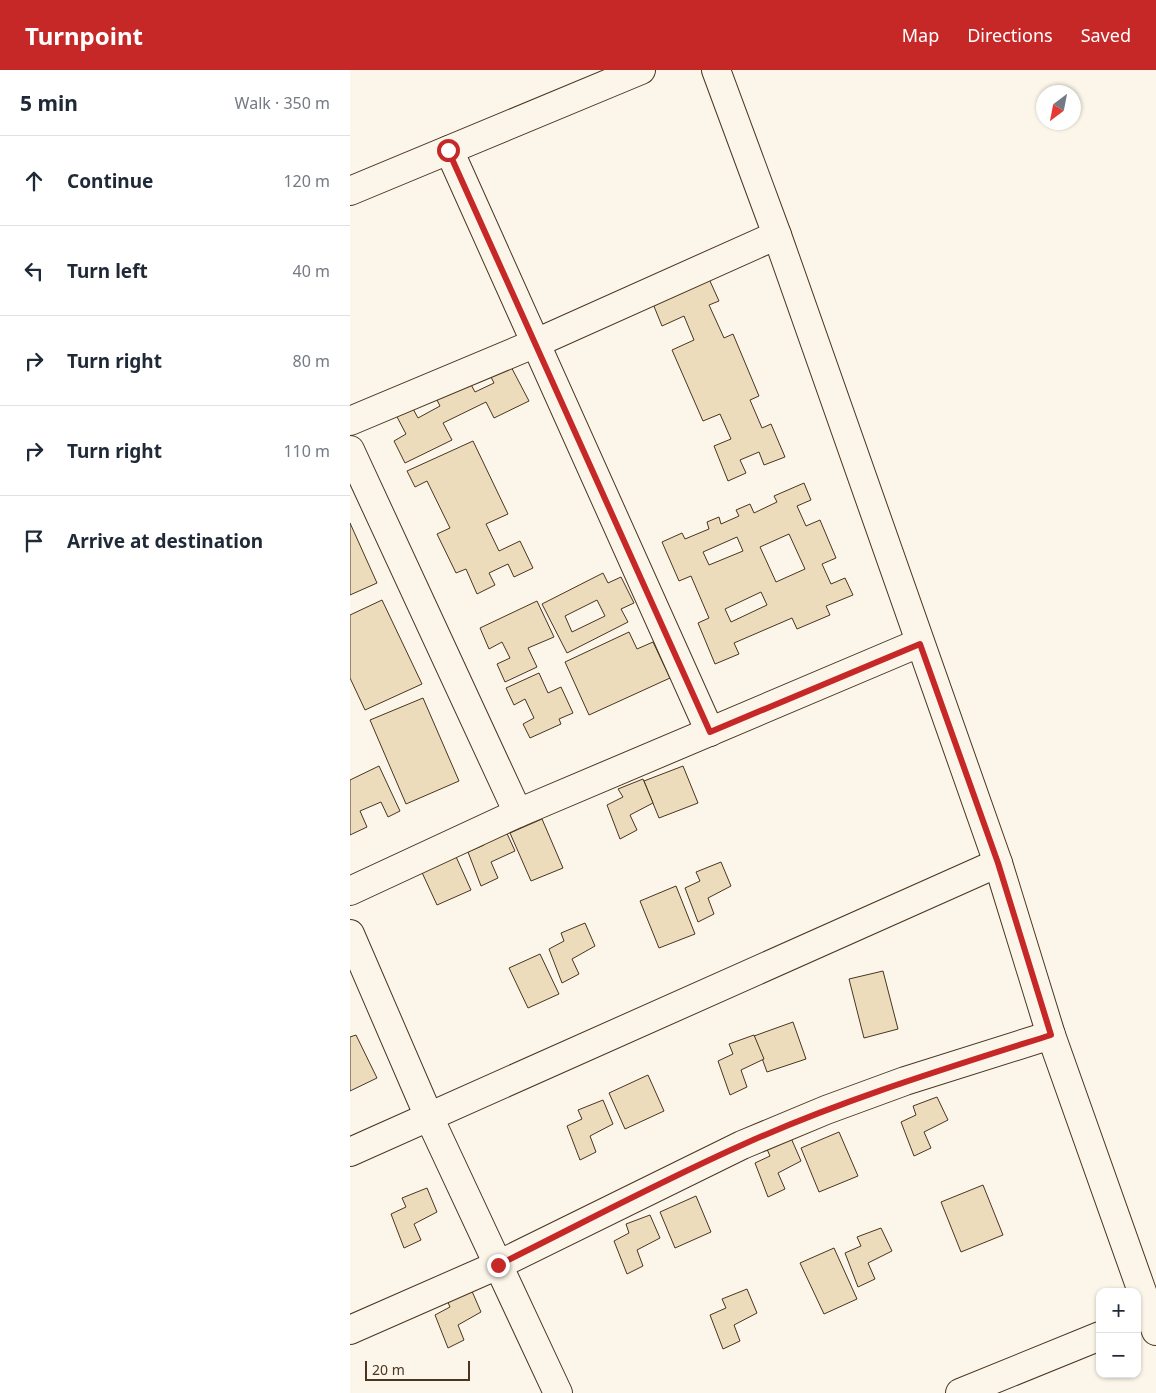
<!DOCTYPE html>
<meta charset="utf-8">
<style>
:root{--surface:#fff;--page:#f6f6f7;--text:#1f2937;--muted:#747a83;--line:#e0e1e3;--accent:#c62828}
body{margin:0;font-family:"Noto Sans",sans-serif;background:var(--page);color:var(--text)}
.controls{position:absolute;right:15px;bottom:15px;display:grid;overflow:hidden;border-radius:10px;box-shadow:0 1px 4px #0004}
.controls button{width:45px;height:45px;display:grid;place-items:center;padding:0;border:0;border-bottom:1px solid var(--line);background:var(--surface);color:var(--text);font:25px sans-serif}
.compass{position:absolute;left:686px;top:15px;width:45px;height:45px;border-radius:50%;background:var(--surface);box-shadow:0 1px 4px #0004;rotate:212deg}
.scale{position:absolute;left:15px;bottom:12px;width:105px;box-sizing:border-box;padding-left:5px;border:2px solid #4a3520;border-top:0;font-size:14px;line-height:18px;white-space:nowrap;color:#4a3520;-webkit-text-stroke:4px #fbf6e9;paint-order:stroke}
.stop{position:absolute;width:15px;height:15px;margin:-11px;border:4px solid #c62828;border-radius:50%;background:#fff}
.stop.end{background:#c62828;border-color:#fff;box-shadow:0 1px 5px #0008}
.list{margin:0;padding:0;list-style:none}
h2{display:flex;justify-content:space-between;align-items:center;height:65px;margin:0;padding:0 20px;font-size:21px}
h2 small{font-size:16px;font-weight:400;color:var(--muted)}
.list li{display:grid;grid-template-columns:32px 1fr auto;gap:15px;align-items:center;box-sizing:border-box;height:90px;padding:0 20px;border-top:1px solid var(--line)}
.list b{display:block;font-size:19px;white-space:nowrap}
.list em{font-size:16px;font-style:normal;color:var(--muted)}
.icon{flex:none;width:28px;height:28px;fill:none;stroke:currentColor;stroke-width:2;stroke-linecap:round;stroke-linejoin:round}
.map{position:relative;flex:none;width:806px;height:1323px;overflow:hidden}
header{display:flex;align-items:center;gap:30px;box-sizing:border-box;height:70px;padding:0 25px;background:var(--accent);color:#fff}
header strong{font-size:24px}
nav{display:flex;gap:28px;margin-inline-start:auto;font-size:18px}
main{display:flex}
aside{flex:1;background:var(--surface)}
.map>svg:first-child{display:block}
</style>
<header>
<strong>Turnpoint</strong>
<nav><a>Map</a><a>Directions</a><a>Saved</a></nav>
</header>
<main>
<aside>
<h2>5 min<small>Walk · 350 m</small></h2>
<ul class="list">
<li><svg class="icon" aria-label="ahead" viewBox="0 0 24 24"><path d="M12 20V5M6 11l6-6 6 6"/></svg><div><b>Continue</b></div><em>120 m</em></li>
<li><svg class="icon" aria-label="left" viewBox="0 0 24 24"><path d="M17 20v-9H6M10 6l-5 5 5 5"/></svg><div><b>Turn left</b></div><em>40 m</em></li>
<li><svg class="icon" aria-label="right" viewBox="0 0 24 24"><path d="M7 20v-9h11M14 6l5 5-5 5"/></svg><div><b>Turn right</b></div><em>80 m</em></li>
<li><svg class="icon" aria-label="right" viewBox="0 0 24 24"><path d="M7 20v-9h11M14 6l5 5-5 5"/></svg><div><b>Turn right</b></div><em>110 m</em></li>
<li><svg class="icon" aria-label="arrive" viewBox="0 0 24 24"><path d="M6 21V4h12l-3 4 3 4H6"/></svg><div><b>Arrive at destination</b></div></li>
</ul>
</aside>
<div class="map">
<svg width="806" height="1323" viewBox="0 0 806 1323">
<rect width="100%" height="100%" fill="#fbf6e9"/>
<g fill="#ecdcbc" stroke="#4a3520" fill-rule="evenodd">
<polygon points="355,200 369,231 359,235 374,268 383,264 409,326 400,330 412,358 421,354 435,387 414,395 409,382 390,390 396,403 378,411 364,376 381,369 370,344 353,351 322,280 344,270 334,246 312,256 299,224 323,227 338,220 334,209"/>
<polygon points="157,289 179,331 144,348 136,332 93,353 102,370 55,393 44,371 56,364 46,345 62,337 68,348 90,336 85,326 118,309 125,322 144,313 137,299"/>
<polygon points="123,371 158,444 136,454 149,481 170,471 183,498 164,507 158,494 139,503 145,515 127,524 116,499 106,503 87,464 100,458 77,411 65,417 57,401"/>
<path d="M454,413l7,17 -14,6 9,20 14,-6 16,38 -14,6 9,20 14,-6 8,17 -27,11 4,9 -33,14 -5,-11 -58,25 5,11 -24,10 -17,-41 11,-5 -18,-42 -12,5 -17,-39 20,-9 3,6 24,-10 -2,-7 12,-5 2,7 18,-8 -3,-6 14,-6 4,9 23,-11 -3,-6zM439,464l16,35 -29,13 -16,-35zM387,467l6,14 -34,14 -6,-13zM411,522l6,13 -36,17 -6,-13z"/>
<polygon points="0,453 27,513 0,525"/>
<path d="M253,503l5,10 13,-6 13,26 -13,6 7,13 -61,31 -25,-49zM247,530l8,16 -33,16 -7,-16z"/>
<polygon points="32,530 72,614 15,640 0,608 0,545"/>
<polygon points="187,531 204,567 178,578 187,597 155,612 147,594 160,588 152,572 139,579 130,558"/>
<polygon points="279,562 287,579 303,572 320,608 239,645 215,592"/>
<polygon points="189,603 198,623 211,617 223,643 209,649 211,654 180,668 173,654 184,648 175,629 164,635 156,618"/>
<polygon points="73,628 109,711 56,734 20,650"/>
<polygon points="29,696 50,741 38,747 31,732 10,741 17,757 0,765 0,710"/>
<polygon points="333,696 348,733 309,748 294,711"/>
<polygon points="293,709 303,733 280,745 287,760 270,769 257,735 273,727 268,719"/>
<polygon points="192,749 213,798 181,811 160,763"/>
<polygon points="154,757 165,781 141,792 148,808 131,816 118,782 134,775 130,766"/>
<polygon points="103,780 121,820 87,835 69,796"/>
<polygon points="371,792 381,816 358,828 364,844 348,852 335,818 350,811 346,802"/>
<polygon points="326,816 345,864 309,878 290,831"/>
<polygon points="235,853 245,876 222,889 229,904 212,913 199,879 214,871 211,863"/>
<polygon points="190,884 209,924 178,938 159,898"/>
<polygon points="533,901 548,959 514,968 499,909"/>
<polygon points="443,952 456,989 417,1002 404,966"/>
<polygon points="6,965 27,1008 0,1021 0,967"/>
<polygon points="404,965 414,989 391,1000 397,1017 380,1025 368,991 383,984 379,974"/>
<polygon points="298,1005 314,1041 275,1059 259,1023"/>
<polygon points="587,1027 598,1050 574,1062 581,1078 564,1086 551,1052 566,1045 563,1036"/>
<polygon points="253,1030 263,1054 240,1066 246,1082 230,1090 217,1056 232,1049 228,1040"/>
<polygon points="489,1062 508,1106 469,1122 451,1078"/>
<polygon points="441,1068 451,1091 428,1103 435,1119 418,1127 405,1093 420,1086 416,1077"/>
<polygon points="633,1115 653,1165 611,1182 591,1132"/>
<polygon points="77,1118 87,1142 64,1154 71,1170 54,1178 41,1144 56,1137 52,1128"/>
<polygon points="346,1126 361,1162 325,1178 310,1142"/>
<polygon points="300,1145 310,1168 287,1180 293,1196 277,1204 264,1171 279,1163 276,1154"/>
<polygon points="531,1158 542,1181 518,1193 525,1209 508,1217 495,1183 511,1176 507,1167"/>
<polygon points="484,1178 507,1229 474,1244 450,1193"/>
<polygon points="121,1219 131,1242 108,1255 114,1270 98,1278 85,1245 100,1237 96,1228"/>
<polygon points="397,1219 407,1243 384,1255 390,1271 373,1279 360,1245 376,1238 372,1229"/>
</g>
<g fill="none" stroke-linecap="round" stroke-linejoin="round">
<defs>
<g id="minor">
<polyline points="366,0 427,165 648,793 701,965 806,1261"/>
<polyline points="99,80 360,662"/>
<polyline points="0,121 291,0"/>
<polyline points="0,351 186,273 427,165"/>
<polyline points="0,380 168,743"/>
<polyline points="0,821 168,743 569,573"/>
<polyline points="0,864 79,1047 208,1323"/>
<polyline points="0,1082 648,793"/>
<polyline points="0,1260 148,1195 392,1075 476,1040 555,1011 701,965"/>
<polyline points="610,1323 750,1266"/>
</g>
</defs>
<use href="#minor" stroke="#4a3520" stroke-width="30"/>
<use href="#minor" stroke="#fbf6e9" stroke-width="28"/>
</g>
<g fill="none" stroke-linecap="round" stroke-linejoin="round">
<path stroke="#c62828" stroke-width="6" d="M98,80l262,582 210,-88 78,219 53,172c-104,33 -209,65 -309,110 -83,37 -163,80 -244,120"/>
</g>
</svg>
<div class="controls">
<button>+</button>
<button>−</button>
</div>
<svg class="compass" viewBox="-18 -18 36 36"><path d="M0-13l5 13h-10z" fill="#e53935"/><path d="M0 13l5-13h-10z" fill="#747a83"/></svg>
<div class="scale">20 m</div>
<div class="stop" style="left:98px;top:80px"></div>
<div class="stop end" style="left:148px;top:1195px"></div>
</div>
</main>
